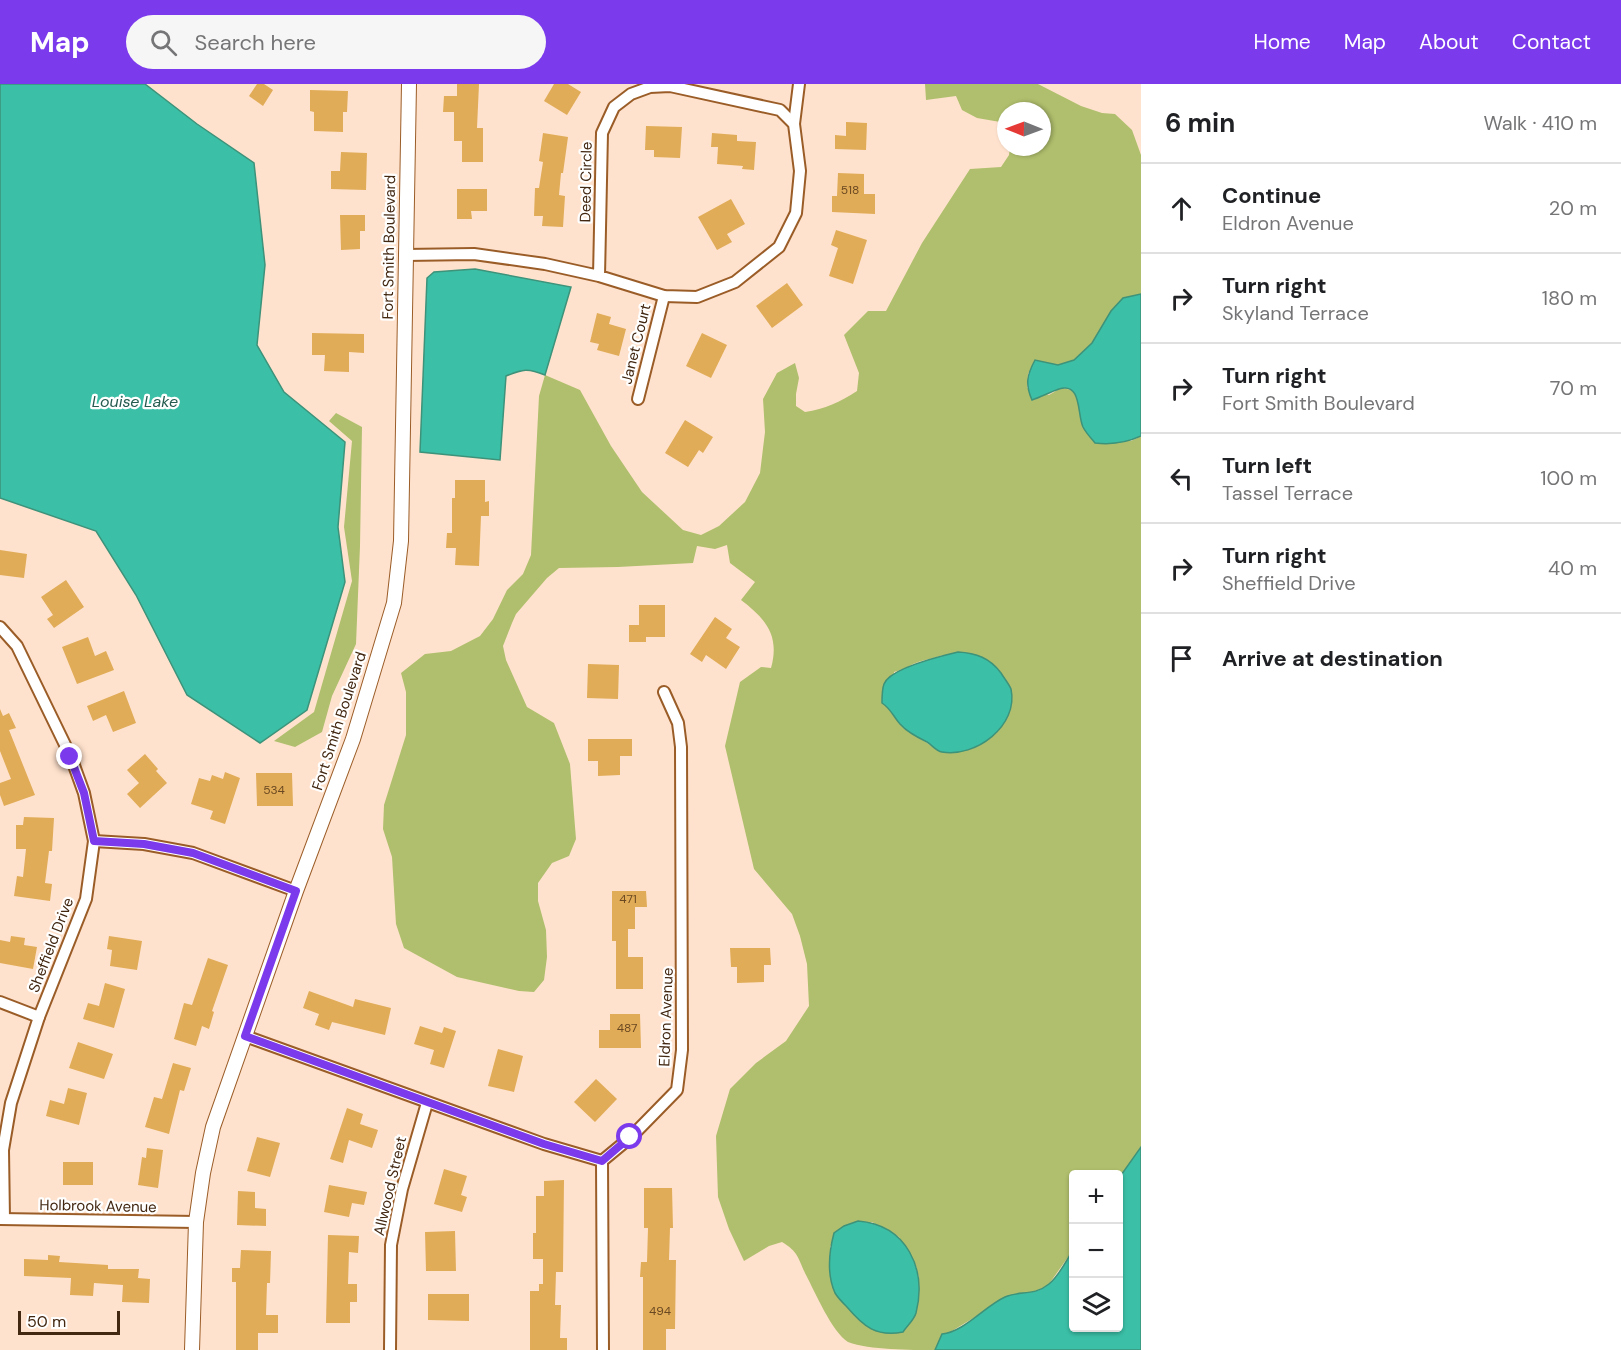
<!DOCTYPE html>
<meta charset="utf-8">
<style>
:root{--surface:#fff;--page:#f6f6f6;--text:#202124;--muted:#757577;--line:#e0e0e0;--accent:#7c3aed}
body{margin:0;font-family:"DM Sans",sans-serif;background:var(--page);color:var(--text)}
.controls{position:absolute;right:18px;bottom:18px;display:grid;overflow:hidden;border-radius:6px;box-shadow:0 2px 4px #0004}
.controls button{width:54px;height:54px;display:grid;place-items:center;padding:0;border:0;border-bottom:2px solid var(--line);background:var(--surface);color:var(--text);font:30px sans-serif}
.compass{position:absolute;left:997px;top:18px;width:54px;height:54px;border-radius:50%;background:var(--surface);box-shadow:0 2px 4px #0004;rotate:271deg}
.scale{position:absolute;left:18px;bottom:15px;width:102px;box-sizing:border-box;padding-left:6px;border:3px solid #422711;border-top:0;font-size:16px;line-height:21px;white-space:nowrap;color:#422711;-webkit-text-stroke:4px #fff;paint-order:stroke}
.stop{position:absolute;width:18px;height:18px;margin:-14px;border:4px solid #7c3aed;border-radius:50%;background:#fff}
.stop.end{background:#7c3aed;border-color:#fff;box-shadow:0 2px 6px #0008}
.list{margin:0;padding:0;list-style:none}
h2{display:flex;justify-content:space-between;align-items:center;height:78px;margin:0;padding:0 24px;font-size:26px}
h2 small{font-size:20px;font-weight:400;color:var(--muted)}
.list li{display:grid;grid-template-columns:39px 1fr auto;gap:18px;align-items:center;box-sizing:border-box;height:90px;padding:0 24px;border-top:2px solid var(--line)}
.list b{display:block;font-size:22px;white-space:nowrap}
.list p{margin:0;font-size:20px;white-space:nowrap;color:var(--muted)}
.list em{font-size:20px;font-style:normal;color:var(--muted)}
.icon{flex:none;width:33px;height:33px;fill:none;stroke:currentColor;stroke-width:2;stroke-linecap:round;stroke-linejoin:round}
.map{position:relative;flex:none;width:1141px;height:1266px;overflow:hidden}
header{display:flex;align-items:center;gap:36px;box-sizing:border-box;height:84px;padding:0 30px;background:var(--accent);color:#fff}
header strong{font-size:28px}
nav{display:flex;gap:33px;margin-inline-start:auto;font-size:21px}
.search{width:420px;height:54px;background:var(--page);display:flex;align-items:center;gap:15px;box-sizing:border-box;padding:0 21px;border-radius:33px;color:var(--muted);font-size:22px}
main{display:flex}
aside{flex:1;background:var(--surface)}
.map>svg:first-child{display:block}
</style>
<header>
<strong>Map</strong>
<div class="search"><svg class="icon" aria-label="search" viewBox="0 0 24 24"><circle cx="10" cy="10" r="6"/><path d="M15 15l6 6"/></svg>Search here</div>
<nav><a>Home</a><a>Map</a><a>About</a><a>Contact</a></nav>
</header>
<main>
<div class="map">
<svg width="1141" height="1266" viewBox="0 0 1141 1266">
<rect width="100%" height="100%" fill="#ffe2cd"/>
<g fill="#b0bf6d" fill-rule="evenodd">
<path d="M925,0h113l43,22 21,7 13,1 17,16 9,25v139l-18,4 -12,13 -19,32 -18,17 -16,5 -23,-4 -7,13 -1,14 22,7 12,-7 11,2 59,51 10,-5v711l-22,31 -1,-4h-44l-1,76 -24,34 -17,10h-13l-44,23 -28,17 -12,16c-25,0 -65,0 -87,-8 -16,-10 -33,-50 -42,-67 -8,-16 -7,-23 -24,-33l-13,4 -25,15 -15,-32 -11,-32 -2,-61 14,-47 26,-26 30,-22 23,-35 -2,-42 -7,-28 -8,-22 -38,-45 -29,-123 15,-64 21,-15 10,1c9,-32 -5,-49 -30,-68l14,-18 -25,-19 -3,-18 -12,4 -18,-3 -4,17 -75,4 -59,1 -12,10 -31,36 -4,9 -9,23 3,14 21,47 27,16 16,41 6,75 -7,17 -17,7 -14,20v18l8,29 1,27 -3,23 -10,12 -15,-1 -62,-14 -53,-29 -8,-24 -4,-67 -9,-28 1,-24 22,-70v-43l-5,-19 24,-19 26,-3 29,-15 13,-17 14,-29 16,-16 8,-19 8,-159 6,-21 35,15 31,56 31,46 41,38 18,5 18,-9 26,-24 15,-29 5,-41 -2,-33 14,-26 18,-10 4,15 -3,16v12l9,6c20,-3 35,-10 52,-21l2,-18 -15,-38 24,-24h18l36,-68 48,-74 31,-2 8,-12 1,-8h32v-36h-36v12l-29,-5 -15,-8 -6,-14 -30,4zM943,571l56,73c-20,23 -31,21 -59,24l-39,-27 -10,-16 3,-37c7,-2 12,-4 19,-8 8,-4 20,-5 30,-9zM872,1138l27,15 17,29 3,12 -3,35 -80,-19 -5,-16 -1,-32z"/>
<polygon points="336,329 362,343 360,462 356,560 332,612 322,648 295,663 274,657 314,628 352,497 344,443 352,357 329,337"/>
</g>
<g fill="#3bc0a7" stroke="#3d927a" stroke-width="1.5">
<polygon points="0,0 145,0 197,40 254,79 265,181 257,261 284,308 345,358 338,443 345,498 307,626 260,659 187,611 136,511 96,447 0,414"/>
<path d="M475,185l96,18 -26,88c-17,-7 -22,-6 -39,1l-6,84 -80,-8 7,-174 7,-6z"/>
<path d="M1141,210v142c-15,7 -29,9 -46,7 -4,-5 -9,-10 -12,-16 -6,-13 -1,-45 -24,-38 -9,3 -18,8 -27,11 -7,-16 -5,-25 3,-40l23,5 16,-5 18,-17 19,-32 12,-13z"/>
<path d="M958,568c18,1 32,6 43,21 3,5 8,11 10,16 8,37 -36,69 -69,63 -6,-1 -10,-7 -15,-10 -10,-5 -20,-10 -27,-18 -7,-8 -9,-15 -18,-21 0,-5 0,-14 2,-19 6,-16 57,-28 74,-32z"/>
<path d="M1141,1063v203h-206l7,-16c22,-2 43,-28 63,-37 15,-7 28,0 44,-13 10,-8 17,-23 24,-34l1,78h44l1,-150z"/>
<path d="M858,1137c49,4 69,48 58,92 -2,7 -9,13 -13,19 -27,5 -39,-5 -56,-25 -4,-4 -9,-9 -12,-14 -8,-18 -6,-41 -1,-60l10,-7z"/>
</g>
<g fill="#e1ac57">
<polygon points="257,0 264,0 273,6 263,22 249,12"/>
<polygon points="457,0 479,0 477,44 483,44 483,78 462,78 462,57 454,57 454,28 443,28 444,12 457,12"/>
<polygon points="554,0 568,0 581,8 567,31 544,17"/>
<polygon points="310,6 348,7 347,28 343,28 343,48 314,47 314,28 310,27"/>
<polygon points="846,38 867,39 866,66 835,65 835,51 846,52"/>
<polygon points="646,42 682,43 680,74 654,73 654,66 645,66"/>
<polygon points="543,49 568,53 563,89 561,89 559,111 565,112 563,143 542,142 543,132 534,132 535,104 539,104 543,78 539,77"/>
<polygon points="712,49 737,51 737,57 756,58 754,86 742,85 743,82 717,80 718,63 711,63"/>
<polygon points="341,68 367,69 366,106 331,105 331,87 340,87"/>
<polygon points="838,89 864,90 864,110 875,110 875,130 832,128 832,112 837,112"/>
<polygon points="457,105 487,105 487,127 471,127 472,135 457,135"/>
<polygon points="731,115 745,140 727,150 732,158 717,166 698,133"/>
<polygon points="340,131 365,131 365,147 360,147 360,165 341,166"/>
<polygon points="836,146 867,156 853,200 829,192 838,164 831,161"/>
<polygon points="787,199 803,221 772,244 756,222"/>
<polygon points="597,229 611,233 609,240 626,245 619,272 597,266 599,260 590,258"/>
<polygon points="312,249 364,250 364,269 349,268 349,288 324,287 325,271 312,271"/>
<polygon points="702,249 727,261 711,294 686,282"/>
<polygon points="685,336 713,353 703,369 699,366 688,383 665,369"/>
<polygon points="455,396 485,396 485,418 489,417 489,432 481,432 479,482 455,481 456,464 446,464 447,449 452,449 452,414 455,414"/>
<polygon points="0,466 27,470 24,494 0,491"/>
<polygon points="66,496 84,523 54,544 47,535 53,531 41,513"/>
<polygon points="639,521 665,521 665,553 646,553 646,558 629,558 629,541 639,541"/>
<polygon points="715,533 732,545 726,554 740,563 726,585 706,571 702,578 690,570"/>
<polygon points="88,553 95,572 106,567 114,586 77,600 62,563"/>
<polygon points="588,580 619,581 618,615 587,614"/>
<polygon points="124,607 136,639 113,648 106,631 93,637 87,622"/>
<polygon points="0,625 3,632 9,629 16,644 9,646 35,711 4,722 0,711 0,699 11,695 0,667"/>
<polygon points="588,655 632,655 632,672 620,672 620,691 598,692 598,677 588,677"/>
<polygon points="145,670 158,685 156,687 167,699 140,724 127,710 139,699 127,686"/>
<polygon points="225,688 240,694 225,740 210,735 213,727 191,720 199,694 210,697 212,691 223,695"/>
<polygon points="256,689 292,689 293,722 257,722"/>
<polygon points="24,733 54,734 52,767 49,767 45,799 52,800 50,817 14,812 17,792 23,793 26,765 16,765 16,741 23,741"/>
<polygon points="612,807 646,807 647,823 635,823 635,845 628,845 628,873 643,873 643,905 616,905 616,857 612,857"/>
<polygon points="11,852 25,854 24,861 37,863 33,885 0,879 0,856 10,858"/>
<polygon points="109,852 142,857 137,886 110,882 112,866 107,865"/>
<polygon points="730,864 770,864 771,881 764,881 764,898 737,899 737,883 731,883"/>
<polygon points="208,874 228,881 212,927 214,928 209,945 202,942 196,962 174,955 184,919 192,921"/>
<polygon points="105,899 125,905 114,944 83,935 88,919 99,922"/>
<polygon points="309,907 353,923 355,915 391,924 385,951 332,938 329,946 315,941 319,930 303,924"/>
<polygon points="610,930 640,930 641,964 599,964 599,946 610,946"/>
<polygon points="420,942 442,949 444,943 456,947 444,984 430,980 434,966 414,960"/>
<polygon points="78,958 113,970 104,995 69,984"/>
<polygon points="498,965 523,972 514,1008 488,1002"/>
<polygon points="173,979 191,984 184,1007 180,1006 169,1050 145,1043 154,1013 162,1015"/>
<polygon points="596,995 617,1015 595,1038 574,1018"/>
<polygon points="68,1004 87,1009 79,1041 46,1032 50,1016 64,1020"/>
<polygon points="347,1024 363,1030 360,1040 378,1046 372,1064 349,1056 343,1079 330,1075"/>
<polygon points="257,1053 280,1059 270,1093 247,1087"/>
<polygon points="147,1064 163,1066 158,1104 138,1101 142,1073 146,1074"/>
<rect x="63" y="1078" width="30" height="23"/>
<polygon points="444,1085 467,1092 461,1111 467,1113 462,1128 434,1120"/>
<polygon points="564,1096 563,1188 556,1188 555,1221 561,1221 560,1254 567,1254 567,1266 530,1266 530,1207 539,1207 539,1200 543,1200 543,1175 533,1175 533,1149 536,1149 536,1112 544,1112 544,1097"/>
<polygon points="329,1101 367,1108 364,1121 352,1119 349,1133 324,1128"/>
<polygon points="644,1104 672,1104 673,1144 670,1144 669,1176 676,1176 675,1245 666,1245 666,1266 643,1266 643,1193 640,1193 641,1178 647,1178 648,1144 644,1144"/>
<polygon points="238,1107 255,1108 255,1124 266,1125 266,1142 237,1141"/>
<polygon points="455,1147 456,1187 426,1187 425,1148"/>
<polygon points="328,1151 359,1152 358,1169 349,1168 348,1200 357,1200 357,1218 350,1218 350,1239 326,1239"/>
<polygon points="241,1166 271,1167 270,1199 267,1199 266,1231 278,1231 278,1249 258,1249 258,1266 236,1266 236,1198 232,1198 232,1184 240,1184"/>
<polygon points="48,1171 60,1172 59,1178 108,1181 108,1185 139,1185 138,1194 150,1195 149,1219 122,1218 123,1201 94,1199 93,1212 70,1211 71,1194 24,1192 24,1175 48,1176"/>
<polygon points="428,1210 469,1210 469,1237 428,1236"/>
</g>
<g fill="none" stroke-linecap="round" stroke-linejoin="round">
<defs>
<g id="minor">
<polyline points="794,40 799,0"/>
<polyline points="405,171 474,170 545,180 599,192 664,212 697,213 735,198 779,163 796,129 800,87 794,40 780,26 670,2 650,3 631,10 614,23 602,49 599,192"/>
<polyline points="638,315 664,212"/>
<polyline points="0,543 17,562 71,673 84,709 94,757 86,815 39,933 11,1019 3,1066 4,1135"/>
<polyline points="94,757 144,760 193,769 296,807"/>
<polyline points="0,918 39,933"/>
<polyline points="245,952 544,1060 602,1077"/>
<polyline points="0,1135 196,1138"/>
<polyline points="390,1266 391,1161 402,1105 427,1019"/>
<polyline points="603,1266 602,1077 631,1053 677,1006 682,966 681,663 678,639 664,608"/>
</g>
<polyline id="tertiary" points="192,1266 196,1138 203,1089 213,1043 296,807 353,655 394,519 401,457 409,0"/>
</defs>
<use href="#minor" stroke="#9b5d28" stroke-width="14"/>
<use href="#tertiary" stroke="#9b5d28" stroke-width="16"/>
<use href="#minor" stroke="#fff" stroke-width="10"/>
<use href="#tertiary" stroke="#fff" stroke-width="14"/>
</g>
<g fill="none" stroke-linecap="round" stroke-linejoin="round">
<polyline stroke="#7c3aed" stroke-width="8" points="70,673 84,709 94,757 144,760 193,769 296,807 245,952 544,1060 602,1077 630,1053"/>
</g>
<g text-anchor="middle" stroke-width="4.5" stroke-linejoin="round" paint-order="stroke">
<g font-size="12" fill="#6a4822">
<text x="850" y="110">518</text>
<text x="274" y="710">534</text>
<text x="628" y="819">471</text>
<text x="627" y="948">487</text>
<text x="660" y="1231">494</text>
</g>
<g font-size="15" fill="#422711" stroke="#fff">
<text transform="translate(586 98) rotate(-89)" y="5">Deed Circle</text>
<text transform="translate(389 163) rotate(-89)" y="5">Fort Smith Boulevard</text>
<text transform="translate(636 260) rotate(-76)" y="5">Janet Court</text>
<text transform="translate(339 637) rotate(-72)" y="5">Fort Smith Boulevard</text>
<text transform="translate(51 861) rotate(-69)" y="5">Sheffield Drive</text>
<text transform="translate(666 933) rotate(-88)" y="5">Eldron Avenue</text>
<text transform="translate(390 1102) rotate(-77)" y="5">Allwood Street</text>
<text transform="translate(98 1122) rotate(1)" y="5">Holbrook Avenue</text>
</g>
<g font-size="16" font-style="italic" fill="#265b50" stroke="#fff">
<text x="135" y="323">Louise Lake</text>
</g>
</g>
</svg>
<div class="controls">
<button>+</button>
<button>−</button>
<button><svg class="icon" aria-label="layers" viewBox="0 0 24 24"><path d="M12 4l9 5-9 5-9-5zM3 14l9 5 9-5"/></svg></button>
</div>
<svg class="compass" viewBox="-18 -18 36 36"><path d="M0-13l5 13h-10z" fill="#e53935"/><path d="M0 13l5-13h-10z" fill="#757577"/></svg>
<div class="scale">50 m</div>
<div class="stop" style="left:630px;top:1053px"></div>
<div class="stop end" style="left:70px;top:673px"></div>
</div>
<aside>
<h2>6 min<small>Walk · 410 m</small></h2>
<ul class="list">
<li><svg class="icon" aria-label="ahead" viewBox="0 0 24 24"><path d="M12 20V5M6 11l6-6 6 6"/></svg><div><b>Continue</b><p>Eldron Avenue</p></div><em>20 m</em></li>
<li><svg class="icon" aria-label="right" viewBox="0 0 24 24"><path d="M7 20v-9h11M14 6l5 5-5 5"/></svg><div><b>Turn right</b><p>Skyland Terrace</p></div><em>180 m</em></li>
<li><svg class="icon" aria-label="right" viewBox="0 0 24 24"><path d="M7 20v-9h11M14 6l5 5-5 5"/></svg><div><b>Turn right</b><p>Fort Smith Boulevard</p></div><em>70 m</em></li>
<li><svg class="icon" aria-label="left" viewBox="0 0 24 24"><path d="M17 20v-9H6M10 6l-5 5 5 5"/></svg><div><b>Turn left</b><p>Tassel Terrace</p></div><em>100 m</em></li>
<li><svg class="icon" aria-label="right" viewBox="0 0 24 24"><path d="M7 20v-9h11M14 6l5 5-5 5"/></svg><div><b>Turn right</b><p>Sheffield Drive</p></div><em>40 m</em></li>
<li><svg class="icon" aria-label="arrive" viewBox="0 0 24 24"><path d="M6 21V4h12l-3 4 3 4H6"/></svg><div><b>Arrive at destination</b></div></li>
</ul>
</aside>
</main>
